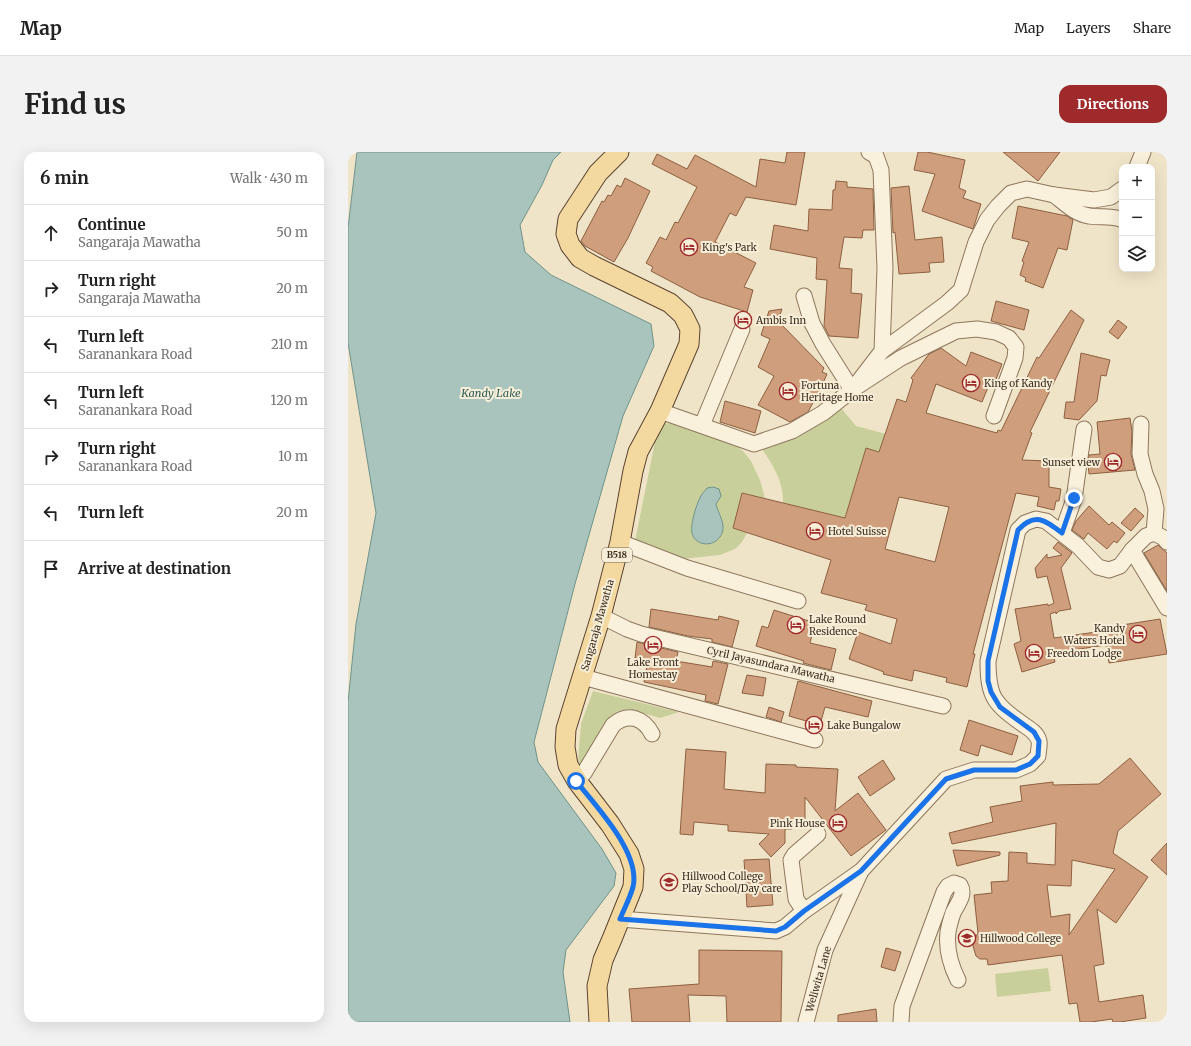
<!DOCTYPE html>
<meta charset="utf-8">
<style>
:root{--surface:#fff;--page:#f2f2f2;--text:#222;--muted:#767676;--line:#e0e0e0;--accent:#9e2a2b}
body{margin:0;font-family:Merriweather,serif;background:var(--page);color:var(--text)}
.controls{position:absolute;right:12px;top:12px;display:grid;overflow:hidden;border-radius:8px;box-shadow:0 4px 16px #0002}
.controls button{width:36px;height:36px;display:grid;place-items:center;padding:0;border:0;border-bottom:1px solid var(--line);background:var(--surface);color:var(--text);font:20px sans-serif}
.stop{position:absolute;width:12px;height:12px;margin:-9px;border:3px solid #1a73e8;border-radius:50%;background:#fff}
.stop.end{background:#1a73e8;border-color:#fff;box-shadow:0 1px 4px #0008}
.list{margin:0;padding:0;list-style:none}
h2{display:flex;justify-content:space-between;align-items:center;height:52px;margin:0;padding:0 16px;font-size:17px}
h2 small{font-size:13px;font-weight:400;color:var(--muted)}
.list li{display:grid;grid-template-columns:26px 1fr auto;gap:12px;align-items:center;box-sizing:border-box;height:56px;padding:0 16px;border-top:1px solid var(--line)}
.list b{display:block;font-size:15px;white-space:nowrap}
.list p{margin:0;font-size:13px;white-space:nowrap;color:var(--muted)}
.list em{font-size:13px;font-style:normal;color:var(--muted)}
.icon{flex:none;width:22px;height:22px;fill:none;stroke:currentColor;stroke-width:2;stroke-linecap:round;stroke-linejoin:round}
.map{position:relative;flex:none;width:819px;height:870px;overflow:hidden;border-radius:12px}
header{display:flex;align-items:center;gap:24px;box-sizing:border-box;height:56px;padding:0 20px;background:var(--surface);border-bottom:1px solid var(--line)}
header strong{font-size:19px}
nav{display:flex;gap:22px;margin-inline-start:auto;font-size:14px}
.intro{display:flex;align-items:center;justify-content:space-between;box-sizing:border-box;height:96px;padding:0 24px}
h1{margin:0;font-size:28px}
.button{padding:10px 18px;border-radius:12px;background:var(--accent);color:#fff;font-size:14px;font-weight:700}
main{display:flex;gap:24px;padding:0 24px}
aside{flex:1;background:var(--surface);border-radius:12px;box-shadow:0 4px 16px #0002}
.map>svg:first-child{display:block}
</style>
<header>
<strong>Map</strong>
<nav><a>Map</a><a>Layers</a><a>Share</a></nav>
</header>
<div class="intro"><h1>Find us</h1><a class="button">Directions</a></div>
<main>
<aside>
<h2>6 min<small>Walk · 430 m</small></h2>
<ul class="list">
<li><svg class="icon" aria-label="ahead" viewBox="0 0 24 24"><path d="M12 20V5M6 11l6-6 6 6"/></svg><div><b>Continue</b><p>Sangaraja Mawatha</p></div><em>50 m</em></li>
<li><svg class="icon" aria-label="right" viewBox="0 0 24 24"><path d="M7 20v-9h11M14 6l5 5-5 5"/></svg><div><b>Turn right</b><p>Sangaraja Mawatha</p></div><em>20 m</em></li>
<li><svg class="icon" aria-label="left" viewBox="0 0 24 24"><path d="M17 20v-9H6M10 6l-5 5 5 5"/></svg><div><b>Turn left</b><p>Saranankara Road</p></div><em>210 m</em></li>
<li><svg class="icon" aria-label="left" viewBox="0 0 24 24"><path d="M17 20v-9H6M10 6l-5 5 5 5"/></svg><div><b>Turn left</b><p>Saranankara Road</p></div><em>120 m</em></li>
<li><svg class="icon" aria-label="right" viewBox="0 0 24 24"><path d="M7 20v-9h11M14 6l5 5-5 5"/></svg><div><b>Turn right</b><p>Saranankara Road</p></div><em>10 m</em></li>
<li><svg class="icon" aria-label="left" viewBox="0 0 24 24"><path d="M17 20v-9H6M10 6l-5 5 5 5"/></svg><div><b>Turn left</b></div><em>20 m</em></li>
<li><svg class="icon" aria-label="arrive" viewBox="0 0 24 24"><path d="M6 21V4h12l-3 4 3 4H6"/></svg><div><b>Arrive at destination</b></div></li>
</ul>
</aside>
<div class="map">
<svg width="819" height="870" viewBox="0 0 819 870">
<rect width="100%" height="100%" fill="#f0e4c8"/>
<g fill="#c9cf9b">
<path d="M493,256l15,18 30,8 27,27 -47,-13 -21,70 -62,-15c1,-22 -11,-39 -23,-57l37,-12 28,-13z"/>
<polygon points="321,271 381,288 395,299 403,309 412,328 417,346 394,341 385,376 399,381 394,390 387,397 372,403 334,407 287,389 310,275 315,272"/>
<polygon points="245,539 331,560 312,566 281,557 270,559 261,566 251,581 237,609 232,612 230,609 233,572"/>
<polygon points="700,816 703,839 649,845 647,822"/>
</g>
<g fill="#a9c4bc" stroke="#6f938a">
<polygon points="9,0 213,0 205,8 194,33 172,73 177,100 203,123 303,172 306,194 275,264 227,432 186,590 190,610 254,697 268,721 266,734 218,798 215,820 222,870 0,870 0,550 8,472 28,361 0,191 0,76"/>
<path d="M365,335l6,2 2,7 -5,8c2,9 10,20 6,29 -5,14 -26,15 -30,0 -2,-7 4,-28 8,-35 1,-4 5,-7 7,-10z"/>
</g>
<g fill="#cf9f7d" stroke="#8d5f41" fill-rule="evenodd">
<polygon points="439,0 457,0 448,53 398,45 388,64 382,61 367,90 408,111 396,135 405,138 399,160 352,145 303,119 305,115 298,111 312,85 318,88 327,70 330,71 349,35 304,12 309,2 339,17 347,3 408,35 412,7 437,11"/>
<polygon points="570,0 579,0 617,8 611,36 618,39 615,46 633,52 625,77 574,59 587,22 566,18"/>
<polygon points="655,0 712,0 690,29"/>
<polygon points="277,26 302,39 280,86 266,110 237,94 233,89 254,49 256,50 260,43 263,44 269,33 273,35"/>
<polygon points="488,29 499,30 499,35 525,37 526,78 515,78 514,86 496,85 491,116 504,117 503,141 514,142 510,186 481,184 476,174 479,128 468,127 469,106 422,97 426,73 460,79 461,57 484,58 485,38 487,38"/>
<polygon points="561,34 567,88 594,85 596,110 581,111 582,120 551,122 547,80 545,81 543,36"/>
<polygon points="670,54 719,64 725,68 719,98 710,96 695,136 677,129 678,126 672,123 676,110 674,109 681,90 664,86"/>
<polygon points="648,149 681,158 676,178 643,169"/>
<polygon points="434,157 430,169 476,216 474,220 479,222 473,236 460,260 442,270 410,253 426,224 410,215 422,187 413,183 421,159"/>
<path d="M723,158l13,10 -54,112 2,1 -10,27 27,1v26l12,2 -2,12h-3l-2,9 -17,-4 2,-9 -23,-4 -43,161h2l-8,33 -21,-5 1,-4 -33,-8 -2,11 -29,-7 1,-2 -35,-13 9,-27 33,12 6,-25 -32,-9 2,-5 -46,-12 10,-33 -98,-32 9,-35 103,25 21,-70 13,4 18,-53 9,3 7,-22 -2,-2 18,-24 12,-6 25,18 5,-14 31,12 -7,18 -4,-2 -9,22 -46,-18 -10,29 71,20 1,-3 3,1 36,-74 2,1zM551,345l50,10 -14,55 -50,-13z"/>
<polygon points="770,168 779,175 770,187 761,180"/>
<polygon points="733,201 762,208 758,224 753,223 749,249 731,268 716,266 718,250 726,250"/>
<polygon points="377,249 413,259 407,281 372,270"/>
<polygon points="782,266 784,279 783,302 787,318 741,322 740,312 741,303 752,302 749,270"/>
<polygon points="741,354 761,373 764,370 777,381 769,391 766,389 759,397 740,381 736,387 724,378 728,369"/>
<polygon points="787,356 796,364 783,379 773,371"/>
<polygon points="710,390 724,401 713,416 723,457 711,459 708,462 708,460 702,462 706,486 755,479 755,476 812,467 819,502 761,511 758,493 705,501 707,510 674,520 666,492 673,489 667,457 700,452 700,454 706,451 699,424 689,426 687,416 699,402 699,406 714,403 705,396"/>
<polygon points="810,393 819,401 819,439 796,401"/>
<polygon points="303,457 370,468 371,464 391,469 384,495 364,490 364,487 340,484 301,475"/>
<polygon points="426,458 467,471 462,491 488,497 483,518 455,511 456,509 408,494 414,474 420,476"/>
<polygon points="289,490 330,500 328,509 364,515 365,509 380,512 370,552 357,549 358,543 296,530 300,508 287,506"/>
<polygon points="399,523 418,526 415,544 394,541"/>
<polygon points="450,529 524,549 520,565 477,555 472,573 441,564"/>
<polygon points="421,555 436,560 433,570 418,565"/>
<polygon points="621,568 670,584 664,603 633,593 630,604 612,598"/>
<polygon points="338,597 378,600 376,637 417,641 418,612 448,613 448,615 490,617 487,659 510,641 538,678 503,704 457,645 457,668 445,667 444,677 437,677 437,691 423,705 411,692 421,682 380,679 380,673 346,670 345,683 332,682"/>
<path d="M782,606l31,36 -43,37 -5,22 35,24 -32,46 -19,-14 7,55 -10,2 5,36 44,-7 3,23 -26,4h-7l-1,-3 -21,3h-11l-3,-19 -8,1 -7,-49 -74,10 -1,-6h-7l-4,-3 -3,-10 1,-6 4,-7 -4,-38 18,-2 -1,-11 17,-1 1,-29 18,1v10l28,2 1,-42 -104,21 -3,-11 44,-11 -3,-15 32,-6 -2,-15 33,-4v3l46,-1zM724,708l43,9 -46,66 1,-21 -19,3 -4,-32 24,1z"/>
<polygon points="535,608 547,627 522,644 510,625"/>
<polygon points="819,691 819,723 803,708"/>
<polygon points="605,698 652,700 652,703 609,714"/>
<polygon points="421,707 425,753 399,755 396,708"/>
<polygon points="538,796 553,800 547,819 533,815"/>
<polygon points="351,798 434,799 433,870 379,870 378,844 340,843 342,870 284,870 281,837 351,832"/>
<polygon points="528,857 529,870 490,870 490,863"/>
</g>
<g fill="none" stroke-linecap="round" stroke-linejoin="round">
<defs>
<g id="minor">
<polyline points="789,15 795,0"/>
<path d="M706,43c11,8 21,19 35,21 11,2 19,-1 31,3"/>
<polyline points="456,144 464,171 475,192 504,238 553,206 608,179 629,177 648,180 661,186 668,195 667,206 646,264"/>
<polyline points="534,199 599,151 613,138 628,90 639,68 650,54 663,41 679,37 706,43 746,48 763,45 774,37"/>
<polyline points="312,259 406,292 444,279 475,261 504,238 534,199 537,116 533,18 528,4 521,0"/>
<polyline points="793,272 792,302 797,322 804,339 808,357 806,381"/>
<polyline points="354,273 394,177"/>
<polyline points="714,381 726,347 736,277"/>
<polyline points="806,381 816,386 819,390"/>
<polyline points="272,390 339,416 450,449"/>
<polyline points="784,398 819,456"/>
<polyline points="253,464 279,477 293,482 595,554"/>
<polyline points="235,525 467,588"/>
<path d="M229,629l7,-8 29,-48c15,-13 31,-7 39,9"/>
<polyline points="456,759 448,747 443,708 446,703 470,682"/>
<path d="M272,767l156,12 9,-4 19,-16 57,-40 85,-92 28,-9h42l14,-6 8,-8c0,-4 2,-11 1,-15 -2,-8 -9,-12 -15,-16 -29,-21 -36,-26 -36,-64l30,-131 7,-7 11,-4 10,2 32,25 20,21 11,3 11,-4 12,-16 14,-14 8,-3"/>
<polyline points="458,870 477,798 513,719"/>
<path d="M553,870l1,-16 42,-114 4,-6 6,-3 6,2c6,10 -3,19 -7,28 -2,6 -4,13 -5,19 -2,17 2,32 10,48"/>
</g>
<polyline id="major" points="251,870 249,834 255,808 264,787 285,735 286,717 281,702 262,672 229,629 220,613 217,595 218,577 253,464 272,390 285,319 290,300 312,259 341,192 342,177 335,163 322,151 246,114 232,106 222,93 218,82 220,67 250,21 271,0"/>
</defs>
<use href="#minor" stroke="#8d765c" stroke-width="17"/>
<use href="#major" stroke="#5b4430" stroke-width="21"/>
<use href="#minor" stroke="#faf1dc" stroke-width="15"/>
<use href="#major" stroke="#f3d9a0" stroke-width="19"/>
</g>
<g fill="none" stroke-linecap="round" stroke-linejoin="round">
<path stroke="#1a73e8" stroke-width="5" d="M228,629c20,25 65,72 57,106 -3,11 -9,22 -13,32l156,12 9,-4 19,-16 57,-40 85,-92 28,-9h42l14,-6 8,-8 1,-15 -5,-9 -34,-25 -9,-15 -3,-11v-20l30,-131c17,-18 27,-10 44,3l12,-35"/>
</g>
<defs>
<symbol id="hotel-ring" viewBox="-11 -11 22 22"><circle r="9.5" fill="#f7eed8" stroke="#9e2a2b" stroke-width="1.5"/><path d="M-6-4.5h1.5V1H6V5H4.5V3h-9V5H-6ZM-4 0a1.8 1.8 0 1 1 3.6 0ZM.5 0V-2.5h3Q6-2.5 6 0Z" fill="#9e2a2b"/></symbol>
<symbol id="school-ring" viewBox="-11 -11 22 22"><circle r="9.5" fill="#f7eed8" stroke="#9e2a2b" stroke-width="1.5"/><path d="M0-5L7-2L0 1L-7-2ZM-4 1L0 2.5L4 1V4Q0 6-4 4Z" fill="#9e2a2b"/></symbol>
</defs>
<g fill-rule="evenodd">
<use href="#hotel-ring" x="331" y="85" width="20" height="20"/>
<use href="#hotel-ring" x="385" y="158" width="20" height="20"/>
<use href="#hotel-ring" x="613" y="221" width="20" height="20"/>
<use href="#hotel-ring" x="430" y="229" width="20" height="20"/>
<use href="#hotel-ring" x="755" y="300" width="20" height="20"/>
<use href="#hotel-ring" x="457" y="369" width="20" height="20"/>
<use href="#hotel-ring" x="438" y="463" width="20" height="20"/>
<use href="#hotel-ring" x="780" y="472" width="20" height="20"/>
<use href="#hotel-ring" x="295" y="483" width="20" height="20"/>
<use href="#hotel-ring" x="676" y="491" width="20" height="20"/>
<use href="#hotel-ring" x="456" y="563" width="20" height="20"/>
<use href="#hotel-ring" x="480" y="661" width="20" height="20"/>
<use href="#school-ring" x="311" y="720" width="20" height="20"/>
<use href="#school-ring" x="609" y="776" width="20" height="20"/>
</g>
<g text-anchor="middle" stroke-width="4" stroke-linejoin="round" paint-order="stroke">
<rect fill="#f7eed8" stroke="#756857" stroke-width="1" x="254" y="396" width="30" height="14" rx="3"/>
<g font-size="9" font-weight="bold" fill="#3d2e20">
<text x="269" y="406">B518</text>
</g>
<g font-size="10" fill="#3d2e20" stroke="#f7eed8" text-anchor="start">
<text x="354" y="99">King's Park</text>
<text x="408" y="172">Ambis Inn</text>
<text x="636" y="235">King of Kandy</text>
<text x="453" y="237">Fortuna<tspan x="453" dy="12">Heritage Home</tspan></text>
<text x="752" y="314" text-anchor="end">Sunset view</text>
<text x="480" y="383">Hotel Suisse</text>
<text x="461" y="471">Lake Round<tspan x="461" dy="12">Residence</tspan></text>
<text x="777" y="480" text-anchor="end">Kandy<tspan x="777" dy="12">Waters Hotel</tspan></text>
<text x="699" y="505">Freedom Lodge</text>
<text x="305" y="514" text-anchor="middle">Lake Front<tspan x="305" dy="12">Homestay</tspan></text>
<text x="479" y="577">Lake Bungalow</text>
<text x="477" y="675" text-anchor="end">Pink House</text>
<text x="334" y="728">Hillwood College<tspan x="334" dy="12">Play School/Day care</tspan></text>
<text x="632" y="790">Hillwood College</text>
</g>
<g font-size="10" fill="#3d2e20" stroke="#f7eed8">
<text transform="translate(249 473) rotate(-74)" y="4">Sangaraja Mawatha</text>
<text transform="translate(423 512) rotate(13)" y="4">Cyril Jayasundara Mawatha</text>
<text transform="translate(470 827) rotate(-74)" y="4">Weliwita Lane</text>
</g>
<g font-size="11" font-style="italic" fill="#2f5d5a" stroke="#f7eed8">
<text x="143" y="245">Kandy Lake</text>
</g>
</g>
</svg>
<div class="controls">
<button>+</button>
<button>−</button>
<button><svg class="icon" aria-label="layers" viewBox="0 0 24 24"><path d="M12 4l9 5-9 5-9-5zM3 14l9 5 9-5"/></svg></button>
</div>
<div class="stop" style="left:228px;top:629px"></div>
<div class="stop end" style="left:726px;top:346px"></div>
</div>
</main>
